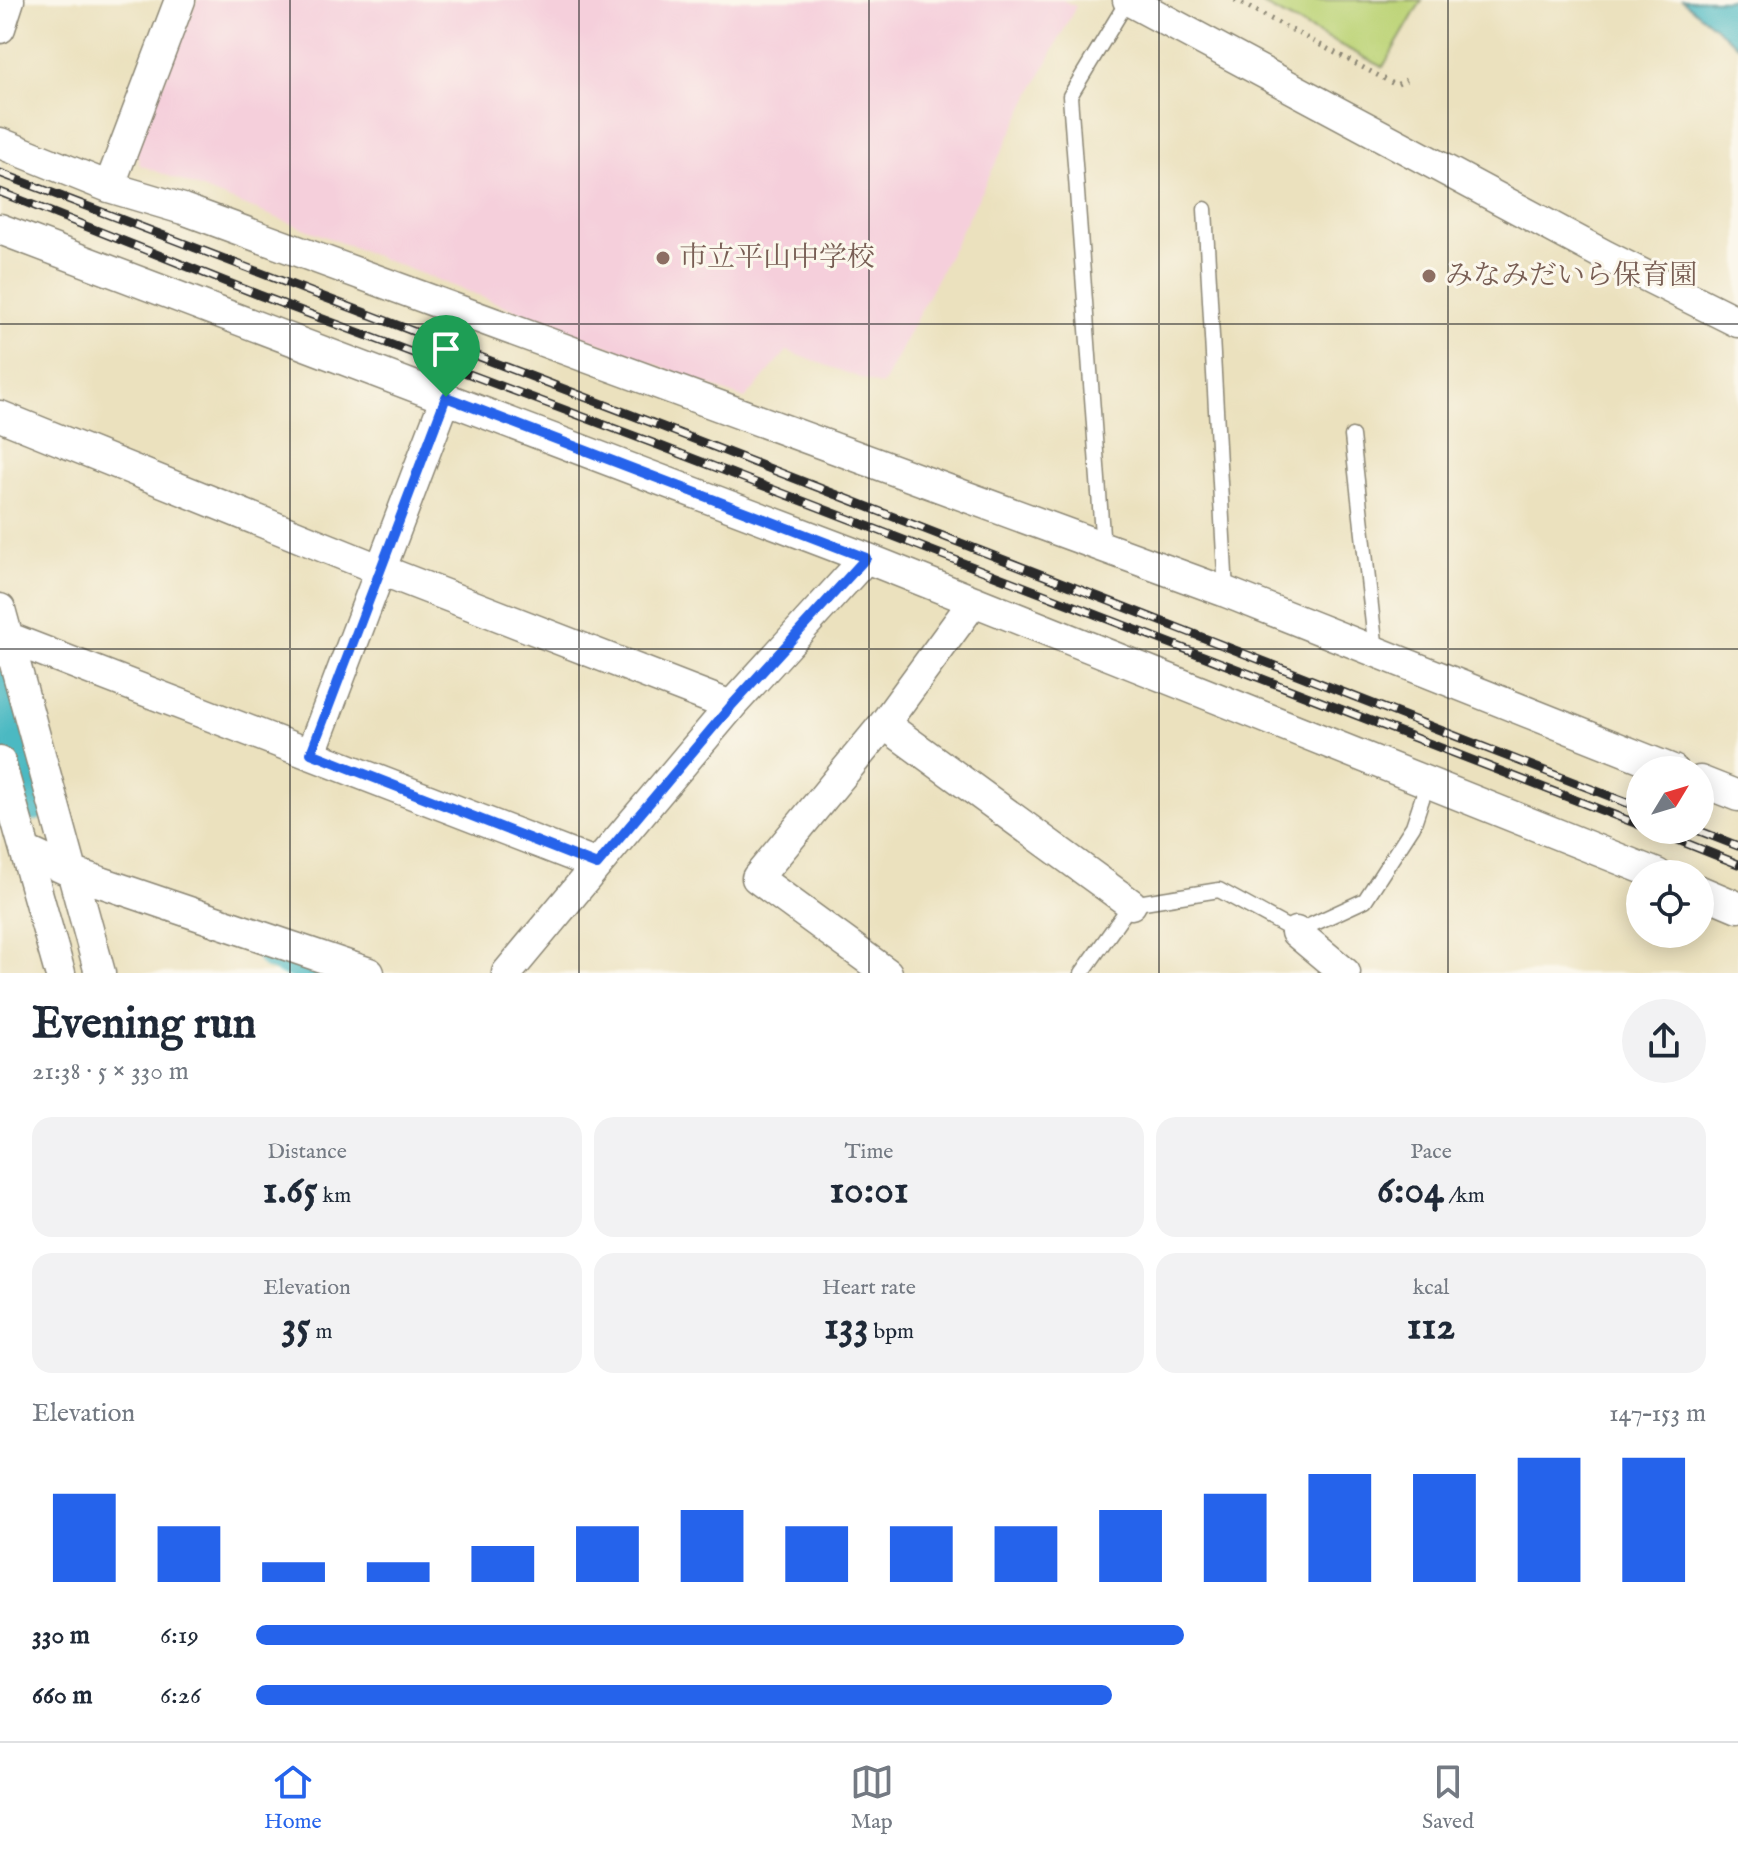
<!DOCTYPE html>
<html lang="en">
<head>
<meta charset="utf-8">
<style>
	body { margin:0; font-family:"IM FELL English","Noto Serif JP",serif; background:#f2f2f3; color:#1f2937; height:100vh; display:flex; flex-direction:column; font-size:30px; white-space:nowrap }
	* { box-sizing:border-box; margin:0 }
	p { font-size:26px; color:#747a83 }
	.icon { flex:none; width:44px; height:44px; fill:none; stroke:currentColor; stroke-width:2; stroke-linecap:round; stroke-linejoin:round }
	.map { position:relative; height:973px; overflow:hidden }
	.details { display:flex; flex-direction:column; background:#fff; flex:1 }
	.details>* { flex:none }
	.needle { width:52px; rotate:52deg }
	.tools { position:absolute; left:1626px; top:756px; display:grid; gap:16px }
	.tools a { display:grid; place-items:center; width:88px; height:88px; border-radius:50%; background:#fff; box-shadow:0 4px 20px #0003; font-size:40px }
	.pin { position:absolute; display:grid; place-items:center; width:68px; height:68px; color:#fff; margin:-82px -34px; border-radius:50% 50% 50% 0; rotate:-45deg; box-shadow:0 0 8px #0007 }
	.pin .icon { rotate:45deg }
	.round { display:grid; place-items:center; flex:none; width:84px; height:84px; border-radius:42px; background:#f2f2f3 }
	.head { display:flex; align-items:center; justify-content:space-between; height:136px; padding:0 32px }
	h1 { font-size:44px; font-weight:800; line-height:60px }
	.metrics { display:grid; grid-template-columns:repeat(3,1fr); gap:12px; height:136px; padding:8px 32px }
	.metrics div { display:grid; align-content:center; border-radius:20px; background:#f2f2f3; text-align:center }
	.metrics b { font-size:40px; font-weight:800 }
	.metrics small { font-size:22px; font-weight:400 }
	.metrics p { font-size:22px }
	.chart { height:224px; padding:16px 32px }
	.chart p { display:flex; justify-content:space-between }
	.chart svg { width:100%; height:144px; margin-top:8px; stroke:#2563eb; stroke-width:6 }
	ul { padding:0 32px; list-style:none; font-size:26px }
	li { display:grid; grid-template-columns:128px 96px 1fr; align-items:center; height:60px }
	li i { height:20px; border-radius:10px; background:#2563eb }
	.tab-bar { display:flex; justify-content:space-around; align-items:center; height:112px; border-top:2px solid #e0e1e3; background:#fff; font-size:22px; color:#747a83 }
	.tab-bar a { display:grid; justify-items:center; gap:4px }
	.tab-bar .on { color:#2563eb }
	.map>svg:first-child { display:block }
	.built { fill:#f5cfdb }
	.green { fill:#bdd478; stroke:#748052; stroke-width:2 }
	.water { fill:#4bb9c2; stroke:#3b7276; stroke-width:2 }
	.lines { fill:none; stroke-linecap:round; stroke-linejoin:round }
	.canal { stroke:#4bb9c2; stroke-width:32 }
	.lane-casing { stroke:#8b8674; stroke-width:17 }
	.street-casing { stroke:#8b8674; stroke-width:33 }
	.path { stroke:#8b8674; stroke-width:5; stroke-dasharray:2 6; stroke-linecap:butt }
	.lane { stroke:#fff; stroke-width:14 }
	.street { stroke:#fff; stroke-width:30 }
	.rail-casing { stroke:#2b2b2b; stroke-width:9 }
	.rail { stroke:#fbf7ec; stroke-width:6; stroke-dasharray:18; stroke-linecap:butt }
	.route-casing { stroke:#fff; stroke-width:16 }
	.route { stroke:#2563eb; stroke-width:10 }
	.grid { fill:none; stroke:#2b2b2b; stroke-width:2; stroke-opacity:0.55 }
	.education-dot { fill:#8d6e63; stroke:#fbf7ec; stroke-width:3 }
	.labels { text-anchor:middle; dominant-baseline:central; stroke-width:6; stroke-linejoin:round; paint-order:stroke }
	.education-label { font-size:28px; fill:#785e54; stroke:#fbf7ec; text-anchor:start }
</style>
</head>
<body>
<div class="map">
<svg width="1738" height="973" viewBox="0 0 1738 973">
	<rect width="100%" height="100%" fill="#fbf7ec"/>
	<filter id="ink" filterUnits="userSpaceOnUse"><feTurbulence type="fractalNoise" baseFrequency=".0125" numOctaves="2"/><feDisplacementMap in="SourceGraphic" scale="16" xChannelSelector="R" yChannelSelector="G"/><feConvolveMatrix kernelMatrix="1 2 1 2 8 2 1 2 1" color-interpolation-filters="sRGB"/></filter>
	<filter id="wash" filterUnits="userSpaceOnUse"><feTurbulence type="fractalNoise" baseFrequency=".006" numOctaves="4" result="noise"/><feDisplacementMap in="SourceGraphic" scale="32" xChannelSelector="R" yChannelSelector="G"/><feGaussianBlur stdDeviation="1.8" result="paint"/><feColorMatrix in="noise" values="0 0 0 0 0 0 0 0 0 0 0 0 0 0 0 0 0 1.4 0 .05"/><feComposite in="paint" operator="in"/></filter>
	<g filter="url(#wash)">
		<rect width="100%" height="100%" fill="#ebe1be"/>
		<path class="built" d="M197,0H1062L1076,6L882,386L787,351L745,399L140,165L136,150Z"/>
		<path class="green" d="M1253,0H1422L1383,67Z"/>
		<path class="water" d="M1682,0H1738V46Z"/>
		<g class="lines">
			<path class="canal" d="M0,686L34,805
				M272,954L321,973"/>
		</g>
	</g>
	<g filter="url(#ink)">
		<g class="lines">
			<defs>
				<path id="lane" d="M1205,209L1226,592
					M1352,436L1376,651
					M1103,548L1070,96L1128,0
					M1082,973L1131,904L1219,890L1296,932L1365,900L1413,826L1428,781"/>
				<path id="street" d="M1128,0L1606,256L1738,322
					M0,28L9,0
					M0,143L109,187L183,209L1226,592L1673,770
					M109,187L180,0
					M0,229L866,558L1657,874
					M0,416L381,570L731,706L866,558
					M0,609L100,973
					M0,637L9,638L597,865L507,973
					M884,724L1131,904
					M311,753L446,397
					M0,762L60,973
					M1700,781L1738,796
					M26,851L71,872L369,973
					M597,865L731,706
					M1700,891L1738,907
					M1296,932L1345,973
					M887,973L757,878L884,724L974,601"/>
			</defs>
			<use href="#lane" class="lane-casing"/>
			<use href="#street" class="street-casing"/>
			<path class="path" d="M1235,0L1396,85L1406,80"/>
			<use href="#lane" class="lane"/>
			<use href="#street" class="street"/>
			<defs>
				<path id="rail" d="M0,173L663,427L1640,808
					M0,192L259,295L658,445L1640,825
					M1653,830L1738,864
					M1697,830L1738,846"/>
			</defs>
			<use href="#rail" class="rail-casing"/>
			<use href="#rail" class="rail"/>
		</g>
	</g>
	<g class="lines" filter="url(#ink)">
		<defs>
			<path id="route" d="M446,397L866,558L731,706L597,865L311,753Z"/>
		</defs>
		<use href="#route" class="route-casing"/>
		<use href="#route" class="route"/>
	</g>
	<path class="grid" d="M290,0V973M579,0V973M869,0V973M1159,0V973M1448,0V973M0,324H1738M0,649H1738"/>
	<g class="education-dot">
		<circle cx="663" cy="258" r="8"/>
		<circle cx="1429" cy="276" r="8"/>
	</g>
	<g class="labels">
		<g class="education-label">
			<text x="679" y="258">市立平山中学校</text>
			<text x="1445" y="276">みなみだいら保育園</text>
		</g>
	</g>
</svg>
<div class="tools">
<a><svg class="needle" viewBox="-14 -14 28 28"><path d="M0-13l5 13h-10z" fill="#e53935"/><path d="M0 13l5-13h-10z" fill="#747a83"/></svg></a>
<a><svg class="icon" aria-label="locate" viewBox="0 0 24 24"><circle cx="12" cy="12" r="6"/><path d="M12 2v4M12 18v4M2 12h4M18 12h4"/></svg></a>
</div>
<div class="pin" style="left:446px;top:397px;background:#1e9e55"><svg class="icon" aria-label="arrive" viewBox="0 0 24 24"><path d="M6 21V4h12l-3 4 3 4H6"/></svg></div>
</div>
<section class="details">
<div class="head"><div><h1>Evening run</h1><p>21:38 · 5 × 330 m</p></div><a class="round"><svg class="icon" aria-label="share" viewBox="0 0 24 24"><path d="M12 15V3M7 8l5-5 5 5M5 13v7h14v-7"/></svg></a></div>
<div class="metrics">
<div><p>Distance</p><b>1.65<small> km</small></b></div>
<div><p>Time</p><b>10:01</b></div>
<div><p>Pace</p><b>6:04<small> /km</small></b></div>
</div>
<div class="metrics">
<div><p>Elevation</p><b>35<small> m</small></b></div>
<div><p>Heart rate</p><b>133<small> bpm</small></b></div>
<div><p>kcal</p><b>112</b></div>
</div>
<div class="chart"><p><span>Elevation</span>147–153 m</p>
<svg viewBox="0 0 160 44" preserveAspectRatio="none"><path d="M5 44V17M15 44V27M25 44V38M35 44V38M45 44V33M55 44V27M65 44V22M75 44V27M85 44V27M95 44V27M105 44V22M115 44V17M125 44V11M135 44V11M145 44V6M155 44V6"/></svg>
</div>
<ul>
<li><b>330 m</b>6:19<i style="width:64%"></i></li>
<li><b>660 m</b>6:26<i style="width:59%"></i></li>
</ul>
</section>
<nav class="tab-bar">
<a class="on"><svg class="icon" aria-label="home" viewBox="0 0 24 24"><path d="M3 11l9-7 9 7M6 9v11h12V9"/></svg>Home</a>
<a><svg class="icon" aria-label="map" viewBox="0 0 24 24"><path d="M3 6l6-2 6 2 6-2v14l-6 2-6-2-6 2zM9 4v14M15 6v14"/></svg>Map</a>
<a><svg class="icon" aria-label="saved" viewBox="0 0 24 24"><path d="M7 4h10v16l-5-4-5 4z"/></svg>Saved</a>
</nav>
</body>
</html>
